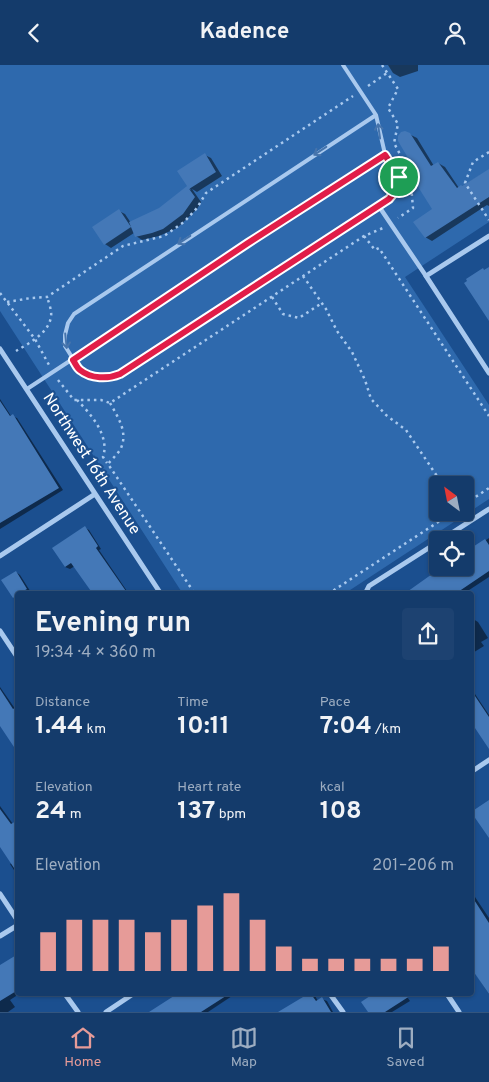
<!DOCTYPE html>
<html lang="en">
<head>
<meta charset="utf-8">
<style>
	body { margin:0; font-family:Overpass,sans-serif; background:#1d4271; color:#f1f3f6; height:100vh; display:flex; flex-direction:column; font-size:19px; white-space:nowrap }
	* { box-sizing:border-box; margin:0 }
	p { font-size:16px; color:#9dadc1 }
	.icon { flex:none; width:28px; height:28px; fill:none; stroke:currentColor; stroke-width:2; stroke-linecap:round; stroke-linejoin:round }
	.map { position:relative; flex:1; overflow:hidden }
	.details { position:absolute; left:15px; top:526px; width:459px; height:405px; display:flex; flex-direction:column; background:#143b6b; border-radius:5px; box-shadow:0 1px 4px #0004,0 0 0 1px #33557e }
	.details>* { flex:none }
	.needle { width:32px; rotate:328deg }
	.tools { position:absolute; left:429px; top:411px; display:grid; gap:10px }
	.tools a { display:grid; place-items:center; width:45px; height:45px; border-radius:5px; background:#143b6b; box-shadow:0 1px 4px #0004,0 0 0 1px #33557e; font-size:25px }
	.pin { position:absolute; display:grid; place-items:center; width:42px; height:42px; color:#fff; margin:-21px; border:2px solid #fff; border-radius:50%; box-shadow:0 1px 5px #0007 }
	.round { display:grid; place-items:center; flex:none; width:52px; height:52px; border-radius:5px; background:#1d4271 }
	.summary { display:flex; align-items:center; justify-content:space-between; height:85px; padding:0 20px }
	h1 { font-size:28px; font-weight:700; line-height:38px }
	.metrics { display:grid; grid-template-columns:repeat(3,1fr); gap:8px; height:85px; padding:5px 20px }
	.metrics div { display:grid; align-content:center }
	.metrics b { font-size:25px; font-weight:700 }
	.metrics small { font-size:14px; font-weight:400 }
	.metrics p { font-size:14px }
	.chart { height:140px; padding:10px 20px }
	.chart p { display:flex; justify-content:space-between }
	.chart svg { width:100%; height:90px; margin-top:5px; stroke:#e69b98; stroke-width:6 }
	header { display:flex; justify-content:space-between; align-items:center; height:65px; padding:0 20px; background:#143b6b; font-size:22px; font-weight:700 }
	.dock { display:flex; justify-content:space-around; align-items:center; height:70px; border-top:1px solid #33557e; background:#143b6b; font-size:14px; color:#9dadc1 }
	.dock a { display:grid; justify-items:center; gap:2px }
	.dock .active { color:#e69b98 }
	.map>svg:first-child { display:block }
	.green { fill:#2e69ad; fill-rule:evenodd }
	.shadow { fill:#0007 }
	.building { fill:#4478b7 }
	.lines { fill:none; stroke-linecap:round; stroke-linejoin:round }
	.path { stroke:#a9c9ee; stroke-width:2.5; stroke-dasharray:2.5 4; stroke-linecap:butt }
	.service { stroke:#a9c9ee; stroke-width:4 }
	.pedestrian { stroke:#a9c9ee; stroke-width:4.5 }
	.minor { stroke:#a9c9ee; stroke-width:5 }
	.oneway { stroke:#4674ac }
	.route-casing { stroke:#fff; stroke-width:10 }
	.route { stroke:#e11d48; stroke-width:6 }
	.labels { text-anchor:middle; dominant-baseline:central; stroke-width:4; stroke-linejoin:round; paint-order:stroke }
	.street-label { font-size:16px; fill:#fff; stroke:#1b4f8f }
</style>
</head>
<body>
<header><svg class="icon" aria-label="back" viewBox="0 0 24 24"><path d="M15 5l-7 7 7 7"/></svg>Kadence<svg class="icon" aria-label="person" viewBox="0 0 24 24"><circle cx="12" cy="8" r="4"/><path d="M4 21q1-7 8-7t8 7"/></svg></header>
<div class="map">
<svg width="489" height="947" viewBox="0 0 489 947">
	<rect width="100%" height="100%" fill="#1b4f8f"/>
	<path class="green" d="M0,0H489V157L405,212L489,340V434L344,529H183L0,246ZM438,420H465V448H438Z"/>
	<path class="shadow" d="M388,0H418V6L400,12L393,8Z
		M405,67L417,73L434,101L438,98L445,102L459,123L489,105V141L487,140L432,176L425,172L434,145Z
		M205,90L211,93L222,111L197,127L192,124L201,137L197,144L177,163L159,171L142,175L136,171L134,168L111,183L105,179L119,146L125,149L131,158L160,144L187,123L191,125L179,106Z
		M0,334L11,351L17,353L63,425L0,464Z
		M85,463L89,465L101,484L99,485L129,529H94L75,501L70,504L65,502Z
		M489,473V512L463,529H416L465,502V489Z
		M16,507L20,510L32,529H18V538L3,515Z
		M473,554L478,557L488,573L481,577L484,581L471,589V556Z
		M0,622L18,648L0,659Z
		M471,623L489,650V674L471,655Z
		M0,741L13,759L18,756V811L10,799L12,798L0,779Z
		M471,826L489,853V929L471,902Z
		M18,893V929H19L10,935L15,942L8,947H0V901Z
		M179,929H235L208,947H151Z
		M310,929L315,931L318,936L322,934L327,936L333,947H280Z
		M369,929H405L410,936L392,947H369L371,932Z"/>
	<path class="building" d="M405,66L410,68L431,101L438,97L457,123L461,120L462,121L489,104V132L425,173L413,157L432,144L415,117L420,113L398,76V71L401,67Z
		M205,88L216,107L189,124L177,106Z
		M187,121L195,132L183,149L163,164L152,168L135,172L129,157L159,143Z
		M119,144L131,162L104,180L92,162Z
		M489,202V256L464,218L467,216L466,214L483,203L484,205Z
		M0,336L10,351L13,349L59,423L0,458Z
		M85,461L98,481L96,483L128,529H93L71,498L65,502L52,483Z
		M485,474L489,480V506L455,529H404L442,502H465V487Z
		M16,506L27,524L18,529L13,533L1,515Z
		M0,624L13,644L18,641V688L0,661Z
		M471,625L489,652V684L471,657Z
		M489,735V773L471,747Z
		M0,744L11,759L18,755V809L0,782Z
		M471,830L489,858V929L471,903Z
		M18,889V925L0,936V900Z
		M177,929H229L201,947H149Z
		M308,929H311L316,936L322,932L331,947H278Z
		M373,929H413L385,947H368L361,937Z"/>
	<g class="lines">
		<path class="path" d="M382,0L398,24L388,43L398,59L394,78L410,108L413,143L398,153
			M368,21L387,8
			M489,87L473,97L465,118L489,155
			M364,171L375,185L379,183L489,351
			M303,211L326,244L337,266L352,287L365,315L371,334L386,350L406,365L443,420
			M0,228L35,274L49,300
			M272,232L283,249L299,253L322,238
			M7,237L31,233L47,232L123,181L164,171L184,157L197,143L206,128L353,31
			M16,286C29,278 48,269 51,252C52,246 49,238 47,232
			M58,315L74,335H101L110,338L364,171L383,163
			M77,335C91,349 110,371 103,392L107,398
			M110,338C118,352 128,367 121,383C118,389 112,394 108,399L195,529
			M465,439L489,423
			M328,529L452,448"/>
		<path class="service" d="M343,0L376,50L385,89L399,112L398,121L389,134L120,309L111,313L99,312L80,305L65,281V270L68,258L74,249L376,50
			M27,324L385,89"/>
		<path class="pedestrian" d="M378,140L426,211"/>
		<path class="minor" d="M489,171L426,211L489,308
			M0,284L161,529
			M441,475L489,444
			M0,491L95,429
			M365,529L369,521L438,477
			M0,566L18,593
			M471,707L489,695
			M0,829L18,856
			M0,871L18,860
			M65,929L78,947
			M330,929L343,947
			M447,929L459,947
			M106,947L133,929"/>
	</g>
	<defs><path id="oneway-shaft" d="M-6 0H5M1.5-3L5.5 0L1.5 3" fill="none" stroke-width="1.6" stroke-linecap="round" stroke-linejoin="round" transform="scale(1.25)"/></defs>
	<g class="oneway">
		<use href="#oneway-shaft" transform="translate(379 66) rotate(-98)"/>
		<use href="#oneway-shaft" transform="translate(320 86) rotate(147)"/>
		<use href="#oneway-shaft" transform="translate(184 175) rotate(147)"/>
		<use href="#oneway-shaft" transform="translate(66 276) rotate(84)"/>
	</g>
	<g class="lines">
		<defs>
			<path id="route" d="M385,90C396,107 406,116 389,134L120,309C108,314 91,314 80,305C77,303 75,298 73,295L248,178Z"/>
		</defs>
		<use href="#route" class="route-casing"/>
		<use href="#route" class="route"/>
	</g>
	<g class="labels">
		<g class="street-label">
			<text transform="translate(91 399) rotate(57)">Northwest 16th Avenue</text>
		</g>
	</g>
</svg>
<div class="tools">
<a><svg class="needle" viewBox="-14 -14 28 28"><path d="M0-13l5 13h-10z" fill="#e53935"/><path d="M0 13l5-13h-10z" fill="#9dadc1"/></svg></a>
<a><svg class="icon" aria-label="locate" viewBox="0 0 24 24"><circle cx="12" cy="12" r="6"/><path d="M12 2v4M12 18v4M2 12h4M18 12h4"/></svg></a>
</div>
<div class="pin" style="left:399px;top:112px;background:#1e9e55"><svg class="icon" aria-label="arrive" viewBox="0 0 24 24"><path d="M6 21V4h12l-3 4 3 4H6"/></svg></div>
<section class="details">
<div class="summary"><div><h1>Evening run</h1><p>19:34 · 4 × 360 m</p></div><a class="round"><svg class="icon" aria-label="share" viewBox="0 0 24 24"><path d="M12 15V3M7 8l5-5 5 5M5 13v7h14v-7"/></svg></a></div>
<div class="metrics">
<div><p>Distance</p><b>1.44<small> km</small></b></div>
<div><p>Time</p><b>10:11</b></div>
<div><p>Pace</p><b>7:04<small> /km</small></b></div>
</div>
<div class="metrics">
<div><p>Elevation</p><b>24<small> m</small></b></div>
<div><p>Heart rate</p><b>137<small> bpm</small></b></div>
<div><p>kcal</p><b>108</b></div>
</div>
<div class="chart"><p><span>Elevation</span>201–206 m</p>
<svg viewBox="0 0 160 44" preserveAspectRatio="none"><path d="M5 44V25M15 44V19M25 44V19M35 44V19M45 44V25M55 44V19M65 44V12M75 44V6M85 44V19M95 44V32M105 44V38M115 44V38M125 44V38M135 44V38M145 44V38M155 44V32"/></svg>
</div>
</section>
</div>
<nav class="dock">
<a class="active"><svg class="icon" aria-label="home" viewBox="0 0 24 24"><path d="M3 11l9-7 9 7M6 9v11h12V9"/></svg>Home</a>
<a><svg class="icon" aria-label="map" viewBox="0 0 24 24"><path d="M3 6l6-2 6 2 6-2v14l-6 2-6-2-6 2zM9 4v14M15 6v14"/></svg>Map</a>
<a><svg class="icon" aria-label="saved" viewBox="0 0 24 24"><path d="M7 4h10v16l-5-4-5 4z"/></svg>Saved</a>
</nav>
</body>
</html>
